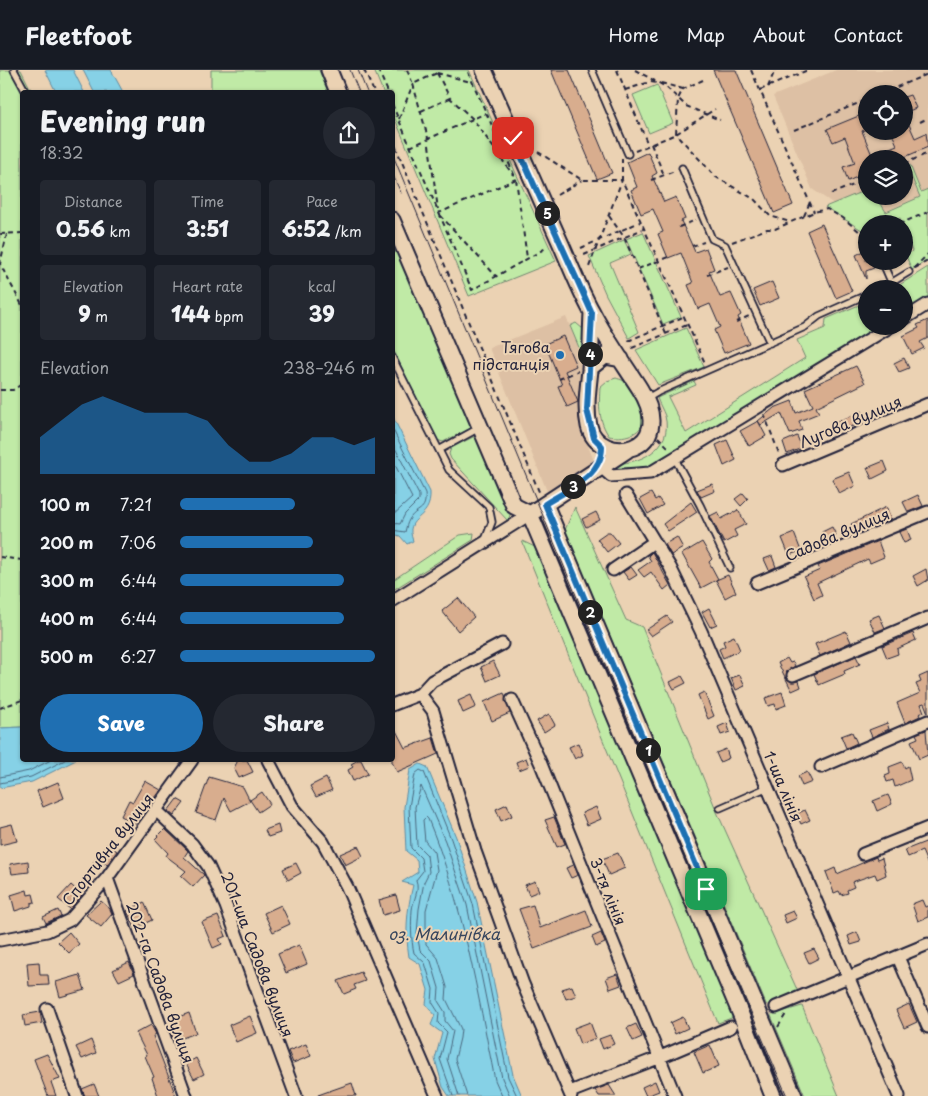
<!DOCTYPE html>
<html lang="en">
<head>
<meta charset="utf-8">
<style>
	body { margin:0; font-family:"Playpen Sans",sans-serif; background:#242831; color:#f1f3f6; height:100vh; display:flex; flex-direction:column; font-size:19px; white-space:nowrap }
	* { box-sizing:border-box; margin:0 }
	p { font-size:16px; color:#9ea1a6 }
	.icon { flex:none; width:28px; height:28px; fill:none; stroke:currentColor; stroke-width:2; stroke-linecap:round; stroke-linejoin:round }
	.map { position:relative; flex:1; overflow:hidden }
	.drawer { position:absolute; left:20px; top:20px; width:375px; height:672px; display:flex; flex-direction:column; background:#171b24; border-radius:5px; box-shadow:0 1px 4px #0004 }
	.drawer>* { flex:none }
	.tools { position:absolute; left:858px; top:15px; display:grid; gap:10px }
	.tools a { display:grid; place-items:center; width:55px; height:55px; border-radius:50%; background:#171b24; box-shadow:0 1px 4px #0004; font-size:25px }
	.pin { position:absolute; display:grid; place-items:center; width:42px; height:42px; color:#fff; margin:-21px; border-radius:10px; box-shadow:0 2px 8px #0006 }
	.km { position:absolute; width:25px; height:25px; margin:-12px; border-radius:50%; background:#222; color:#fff; font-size:14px; line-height:25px; text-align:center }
	.round { display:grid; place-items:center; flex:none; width:52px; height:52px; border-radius:26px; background:#242831 }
	.head { display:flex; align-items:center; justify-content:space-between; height:85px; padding:0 20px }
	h1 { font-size:28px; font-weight:800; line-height:38px }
	.metrics { display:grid; grid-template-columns:repeat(3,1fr); gap:8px; height:85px; padding:5px 20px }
	.metrics div { display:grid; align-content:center; border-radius:5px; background:#242831; text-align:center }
	.metrics b { font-size:21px; font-weight:800 }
	.metrics small { font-size:14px; font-weight:400 }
	.metrics p { font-size:14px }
	.chart { height:140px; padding:10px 20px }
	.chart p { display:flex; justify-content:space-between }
	.chart svg { width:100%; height:90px; margin-top:5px; fill:#1f6fb2; opacity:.7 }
	.primary-button { display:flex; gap:10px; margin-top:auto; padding:10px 20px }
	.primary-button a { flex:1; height:58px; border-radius:30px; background:#1f6fb2; color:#fff; font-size:20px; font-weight:800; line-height:58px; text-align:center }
	.primary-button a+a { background:#242831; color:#f1f3f6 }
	ul { padding:0 20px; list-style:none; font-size:16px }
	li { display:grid; grid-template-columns:80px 60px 1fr; align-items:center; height:38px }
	li i { height:12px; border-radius:6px; background:#1f6fb2 }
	header { display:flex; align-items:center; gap:30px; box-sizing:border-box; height:70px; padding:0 25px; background:#171b24; border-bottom:1px solid #363941 }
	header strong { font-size:24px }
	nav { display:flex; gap:28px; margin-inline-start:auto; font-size:18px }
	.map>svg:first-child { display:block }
	.built { fill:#ddc0a4; fill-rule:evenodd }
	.green { fill:#c0eaa6; stroke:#718670 }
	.water { fill:#86d1e6; stroke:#5e8ba2 }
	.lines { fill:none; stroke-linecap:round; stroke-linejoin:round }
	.shore { stroke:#4a687f; stroke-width:1 }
	.building { fill:#d8ad8e; stroke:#22223b }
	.minor-tunnel { stroke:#c3af9b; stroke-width:11; stroke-dasharray:11 5.5; stroke-linecap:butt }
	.service-casing { stroke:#22223b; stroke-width:9 }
	.minor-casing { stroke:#22223b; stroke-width:15 }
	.secondary-casing { stroke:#22223b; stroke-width:19 }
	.path { stroke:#22223b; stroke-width:2; stroke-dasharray:5 4; stroke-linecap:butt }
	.service { stroke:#ebd2b3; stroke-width:5.5 }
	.minor { stroke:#ebd2b3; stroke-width:11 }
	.secondary { stroke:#ebd2b3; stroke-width:15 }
	.tram { stroke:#22223b; stroke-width:1 }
	.route-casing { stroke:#fff; stroke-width:10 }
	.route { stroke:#1f6fb2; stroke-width:6 }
	.poi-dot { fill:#1f6fb2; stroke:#ebd2b3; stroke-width:2 }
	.labels { text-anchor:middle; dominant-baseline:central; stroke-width:4; stroke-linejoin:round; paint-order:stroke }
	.poi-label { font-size:15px; fill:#22223b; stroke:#ebd2b3; text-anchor:end }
	.street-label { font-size:15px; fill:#22223b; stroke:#ebd2b3 }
	.water-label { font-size:16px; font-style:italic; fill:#36455d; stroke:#ebd2b3 }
</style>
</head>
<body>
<header>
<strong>Fleetfoot</strong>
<nav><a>Home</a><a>Map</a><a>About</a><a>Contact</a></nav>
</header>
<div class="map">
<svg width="928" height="1026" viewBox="0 0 928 1026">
	<rect width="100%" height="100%" fill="#ebd2b3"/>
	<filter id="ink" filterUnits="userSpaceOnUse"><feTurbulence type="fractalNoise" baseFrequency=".02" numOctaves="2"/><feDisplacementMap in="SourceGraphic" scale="10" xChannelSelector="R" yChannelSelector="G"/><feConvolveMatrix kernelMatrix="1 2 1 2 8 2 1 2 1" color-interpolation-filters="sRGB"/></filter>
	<g filter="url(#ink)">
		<path class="built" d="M836,0H928V124L886,141L866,156L812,119L773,26ZM866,24H904V61H866ZM866,89H904V126H866Z
			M566,247L583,287L580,356L594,391L547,421L489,278Z"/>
		<path class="green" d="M0,0H21L32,22H22V657L0,658Z
			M211,0H319L328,22H211Z
			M374,0H469L556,191L469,226L393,44L392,22H383Z
			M657,15L673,53L649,63L633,25Z
			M910,95L921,122L928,119V190L912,200L906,186L912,181L900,148L885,154H866L865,162L825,137L866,120V126H876L886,142L920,127L907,96Z
			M643,162L681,247L663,254L626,169Z
			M624,170L631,184L610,193L639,262L629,268L606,225L589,186Z
			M392,171L473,357L443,372L437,370L393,279Z
			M928,197V228L904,243V219H893Z
			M866,232V256H881L651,400L617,403L608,399L611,393C637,396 674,379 665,346C663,340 659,334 657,328L694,311L696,315L668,327L686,363L805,288L797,270L825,258L826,249Z
			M576,253L583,259V287L570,256Z
			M686,258L704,297L658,315L636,280Z
			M616,308C618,309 621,309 624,311C629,315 645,343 644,349C642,365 622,369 609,366C598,350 599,335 600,317L607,311Z
			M473,367H477L511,442L508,451L451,389L449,384L451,378Z
			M575,437L626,550L642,557L717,742L799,924L770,938L771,942L778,943L802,936L839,1026H805L565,460Z
			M474,463L473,470L393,520V510L460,465Z
			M522,471L537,478L734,947L718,953Z"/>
		<path class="water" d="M45,0H73L84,22H56Z
			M83,0H111L123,22H94Z
			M393,347L430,422C432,452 403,444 413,471L407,474L400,466L393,464Z
			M22,657V690H76L32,712L0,718V658Z
			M420,694L427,697L456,767L477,832L513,1005L522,1026H449L443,1017L435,989L442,963L431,955L435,945L426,934L428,920L420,894L409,887C405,862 407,840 413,815L402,812L418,802L417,790L406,781L404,737L410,700Z"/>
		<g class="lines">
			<path class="shore" d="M392,358L425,423C427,443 416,437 409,450C407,453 406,458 405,462L392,460
				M392,372L419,425V430L405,444L400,454L392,453
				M392,389L412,428L392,446
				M0,707L29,701L51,690
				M0,713L31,707L65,690
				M453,1026L440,989L447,962L438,953L439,943L432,932L433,919L425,893L414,883C411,869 411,855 412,840C413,830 420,820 416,810L423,801L421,788L411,778L409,737L415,704L420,700L424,702L451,769L473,834L508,1007L517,1026
				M459,1026L447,989L453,961L445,951V942L438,931L439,918L431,891L420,880L417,864L419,839L424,812L429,802L427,785L417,775L415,737L421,716L445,771L467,835L502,1008L510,1026
				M467,1026L455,989L460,968L461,959L446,929L447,917L438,888L426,874V840L437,800L434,782L425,771L423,750L426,747L428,749C463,833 477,921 495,1010L502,1026"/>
		</g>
		<path class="building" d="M551,0H569L612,103L597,109Z
			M713,0H736L793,135L774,143Z
			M910,25L916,38L904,43L915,68L926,63L928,77L900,89H866V103L848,111L843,97L855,93L845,67L833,72L827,59L866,43V59L862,61L872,85L897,75L891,61H904V27Z
			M648,82L657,103L652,106L664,132L676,127L685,149L681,151L695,182L706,178L714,199L709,201L720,227L731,223L741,245L738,247L749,273L724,283L714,260L720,257L710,234L698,239L688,215L693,213L681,183L668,188L658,164L663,162L653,139L641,144L631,120L637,117L627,92Z
			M822,154L852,221L836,228L807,161Z
			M866,180V191H871L874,198L866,201V209L856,185Z
			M772,212L779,228L760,236L753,220Z
			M928,250V268L920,272L924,278L912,284L903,266L919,258L917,255Z
			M563,266L576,296L565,301L578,332L567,337L558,316L562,315L545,274Z
			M904,288L909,298L899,302L894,293Z
			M856,296L865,313L816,337L819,343L799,351L802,360L790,364L781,343L761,355L758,351L774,338L792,331L796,343L813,336L805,319Z
			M862,341L866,350L841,361L837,352Z
			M758,351L766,366L749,376L740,361Z
			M797,366L802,378L787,384L783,372Z
			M727,370L736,390L724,396L716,375Z
			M884,391L888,401L872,409L867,398Z
			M849,402L855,416L839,424L832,409Z
			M712,414L715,421L701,427L697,420Z
			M651,423L655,430L658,428L663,435L648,444L640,429Z
			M743,423L748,429L741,436L735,429Z
			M918,425L923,436L908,442L903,432Z
			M691,432L697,442L668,461L663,454Z
			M886,437L891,449L854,462L851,454Z
			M738,440L746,454L734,460L737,466L724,473L710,446L718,442L721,449Z
			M596,442L600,450L586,457L582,449Z
			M832,457L836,465L826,470L822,462Z
			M907,459L911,470L904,473L899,462Z
			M607,462H610L619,473L607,482L597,469Z
			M794,463L801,481L789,485L782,468Z
			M677,467L683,478L671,485L665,474Z
			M878,471L884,487L870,493L868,489L817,513L822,525L814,529L804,507L820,500L818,496Z
			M702,472L712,489L709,492L718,509L701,518L682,484Z
			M652,482L670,515L664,520L651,502L644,507L638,500L651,491L648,486Z
			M772,486L776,497L769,500L764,489Z
			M631,497L637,505L629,510L623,502Z
			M926,499L928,510L918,516L913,506Z
			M728,505L736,522L725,528L716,510Z
			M458,528L474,547L458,561L442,541Z
			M709,538L717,554L710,557L702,542Z
			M879,545L885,558L875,562L869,549Z
			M667,546L672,552L651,566L646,560Z
			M846,561L851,572L820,586L815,574Z
			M913,563L916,570L897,579L898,584L887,588L882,576Z
			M734,566L740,580L723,588L719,579L725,576L723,571Z
			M856,586L860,594L844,601L845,604L819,615L814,604Z
			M787,588L790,593L793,592L795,596L787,601L786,608L792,612L799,611L801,617L792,621L778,593Z
			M493,591L500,605L487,611L481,597Z
			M928,603V643L924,633L921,634L924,642L919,644L920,646L905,653L897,633L920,623L916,614L921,612L919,607Z
			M740,605L745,616L736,620L731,608Z
			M682,606L686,613L674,619L670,612Z
			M704,622L714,646L708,649L698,625Z
			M782,622L786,635L776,639L775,634L768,636L765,628Z
			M504,623L510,643L492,651L484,632Z
			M471,625L476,637L463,643L458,631Z
			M549,644L555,655L544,662L537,651Z
			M392,653L405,678L433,668L438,684L397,702L392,692Z
			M727,653L730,662L721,665L718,657Z
			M887,653L889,659L872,667L869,660Z
			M926,660L928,685L919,689L911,671L918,668L916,664Z
			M852,662L857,673L846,678L841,666Z
			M578,673L583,685L575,689L569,677Z
			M726,679L729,688L720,692L716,683Z
			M526,688L529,696L519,700L516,692Z
			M238,690H247L253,702L239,708L234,698Z
			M358,690H361L368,704L353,711L348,700L353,697L351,694Z
			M902,692L905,698L908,696L911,710L895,717L893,710L887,712L885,706L890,704L889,697Z
			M807,702L812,712L802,716L798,706Z
			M209,707L243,717L250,731L231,741L224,728L216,750L196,743Z
			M326,708L332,720L316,727L310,716Z
			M145,711L161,720L152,732L148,730L136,754L121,746L129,730L133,732Z
			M58,712L64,728L43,737L37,721Z
			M262,722L270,734L258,742L250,730Z
			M888,725L892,734L877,741L873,731Z
			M177,729L184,733L174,746L168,741Z
			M507,734L512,746L501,751L496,739Z
			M596,737L601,749L587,755L582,743Z
			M805,740L810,750L801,754L796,744Z
			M554,747L565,774L557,777L545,750Z
			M12,754L17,771L0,775V757Z
			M278,755L280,763L268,767L265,760Z
			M165,759L186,779L188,781L184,787L204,805L193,817L181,806L186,801L166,786L168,783L155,769Z
			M928,771V795L922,781L908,787L905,780Z
			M107,774L117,781L107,795L105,792L100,798L93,793Z
			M358,776L363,786L345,795L340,784Z
			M618,783L625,798L609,805L602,789Z
			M876,787L877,790L882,788L886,805L877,809L875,804L852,812L854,817L847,820L848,823L841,825L839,821L834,823L826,802L835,798L837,804Z
			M28,791L29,802L12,804L10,794Z
			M296,793L301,803L288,810L283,799Z
			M574,795L578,805L571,808L566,798Z
			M535,811L539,821L529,825L525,815Z
			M71,815L82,825L70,839L58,829Z
			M27,820L28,825L33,824L35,832L31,833V836L15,841L11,825Z
			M396,825L400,840L383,845L379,830Z
			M922,830L925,837L928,836V847L918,851L912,834Z
			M101,831L110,839L112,844L101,857L86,845Z
			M144,832L152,850L135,858L127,841Z
			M281,835L290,854L273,862L264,843Z
			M533,835L540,858L586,840L592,857L534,879L519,839Z
			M58,840L61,846L46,853L43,847Z
			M793,841L797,848L786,853L783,845Z
			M218,846L226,866L219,869L222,874L213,878L202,852Z
			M69,862L79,874L69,883L58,872Z
			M857,862L861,872L851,875L848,866Z
			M601,863L605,873L596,877L592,867Z
			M299,875L307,894L286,903L278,884Z
			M814,879L819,888L809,893L804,883Z
			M39,892L40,905H48L49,915L29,916L27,893Z
			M129,892L134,904L119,911L113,900Z
			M361,902L365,911L354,915L356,919L344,924L338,911Z
			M617,904L621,915L610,919L606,908Z
			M80,905L85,920L60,927L56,912Z
			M572,916L576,926L566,929L562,919Z
			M909,934L917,952L904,958L896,940Z
			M40,942L42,953L25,956L23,945Z
			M189,943L196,963L174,971L171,963L177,961L173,949Z
			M250,946L257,963L236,972L229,955Z
			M683,947L688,958L675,964L670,953Z
			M590,952L596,968L580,974L574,958Z
			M636,954L642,967L633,971L627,958Z
			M151,955L156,964L153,966L176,1026H158L152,1008L154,1007L145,986L147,985L136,963Z
			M610,965L614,974L603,979L599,969Z
			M91,970L96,983L82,989L76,977Z
			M306,974L311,986L293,993L288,981Z
			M710,975L719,996L703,1003L694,982Z
			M47,984L60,1009L51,1012L56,1026H48L34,989Z
			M196,988L204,1004L194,1009L186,994Z
			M655,1011L659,1021L646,1026L642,1017Z
			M352,1013L356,1026H318V1025Z
			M94,1014L99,1026H85L82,1019Z
			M609,1015L616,1026H599L595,1020Z"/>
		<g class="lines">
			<path class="minor-tunnel" d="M737,954L776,937"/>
			<defs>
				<path id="service" d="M14,0L26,22
					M592,0L628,84
					M682,98L712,169L725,175L770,273
					M882,191L892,214
					M881,219L909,202
					M392,287L449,400L489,437L492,452L485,470
					M646,329L658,322L805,257L819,246L866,225
					M439,380L479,358
					M675,389L700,435L730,498
					M720,738L768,717"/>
				<path id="minor" d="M904,249L928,234
					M783,395L928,334
					M601,397L611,406L650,403L891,256
					M626,425L670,497L701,561L899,1026
					M613,500L654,472
					M757,513L928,442
					M392,531L530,444
					M793,605L928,548
					M420,624L433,641L475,781L523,914L571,1026
					M512,630L541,694L675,1026
					M392,635L420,624L432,611L502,574
					M268,690L292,736L323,772L347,817L437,1026
					M821,697L928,651
					M157,741L192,774L208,796L226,836L296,1026
					M863,784L928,758
					M107,808L186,1026
					M0,870L47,861L70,850L107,808L192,690
					M898,887L928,957
					M776,937L928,874
					M47,939L77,1026
					M570,1022L658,988L731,957"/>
				<path id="secondary" d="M329,0L338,22
					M484,0C508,54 532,109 556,163C568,189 578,217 592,242C606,269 624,294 640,319C680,383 599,398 589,356C585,338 588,319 590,300C591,281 591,262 592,243
					M392,150L514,436L530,444L627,380
					M590,298L605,286L621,289
					M545,434L794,1026
					M530,444L741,945L773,1026"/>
			</defs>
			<use href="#service" class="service-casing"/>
			<use href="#minor" class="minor-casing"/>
			<use href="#secondary" class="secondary-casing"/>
			<path class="path" d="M364,0L374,22
				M378,0L388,22
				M407,0L413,14L437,3L436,0
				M617,0L648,75
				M635,0L666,17L686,36L720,50
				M751,0L814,142
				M437,3L450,28L473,49L513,105
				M437,3L471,12
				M703,10L683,19L678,29L676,64L716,107L754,129L770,146L790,152
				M661,13L683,19
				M413,14L428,68L438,139
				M768,17L775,0
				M625,20L650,12L657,13
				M760,20L808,0
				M880,24L928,4
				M392,34L439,143L516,109L467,0
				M421,41L450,28
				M399,49L413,14
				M920,52L928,48
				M794,60L866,30
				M392,68L540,424
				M651,74L664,105
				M410,77L486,43
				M635,81L676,64L715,39
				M538,82L582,110H622L589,197
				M622,88V110L705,293
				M904,94L928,83
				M516,109L527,188
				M651,110L675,101
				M831,124L866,110
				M557,125L582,110
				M439,143L472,220L546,178
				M440,145L496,206
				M609,146L624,167L666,264
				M804,146L810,132
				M899,154L928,142
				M679,157L696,150
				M0,164L22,163
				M7,164L0,194L22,235
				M732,172L767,159H775L814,142L827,139L843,148L866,167
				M692,176L704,172
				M581,178L640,152
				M584,185L643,159
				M914,198L928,184
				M915,198L928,191
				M638,199L668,187
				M707,205L728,197
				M736,252L749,246
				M628,271L683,247
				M632,278L687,255
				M559,309L578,301
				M0,320H13L22,314
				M764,344L780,386
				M658,367L669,378
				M0,487L22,490
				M0,638L22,630
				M778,957L786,944"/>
			<use href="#service" class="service"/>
			<use href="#minor" class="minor"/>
			<use href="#secondary" class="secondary"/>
			<path class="tram" d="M350,0L359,22
				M358,0L367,22
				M392,83L702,828L787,1026
				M392,103L401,123"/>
		</g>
	</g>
	<g class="lines" filter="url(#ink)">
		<defs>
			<path id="route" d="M513,68L592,243L587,340L594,368L602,376C603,406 567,420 545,434L706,819"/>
		</defs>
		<use href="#route" class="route-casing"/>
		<use href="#route" class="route"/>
	</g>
	<circle class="poi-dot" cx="560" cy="285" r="5"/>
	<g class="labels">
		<g class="poi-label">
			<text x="550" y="276">Тягова<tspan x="550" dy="17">пiдстанцiя</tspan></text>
		</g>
		<g class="street-label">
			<text transform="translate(850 351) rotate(-23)">Лугова вулиця</text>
			<text transform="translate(837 464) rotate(-23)">Садова вулиця</text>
			<text transform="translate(784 716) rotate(67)">1-ша лінія</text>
			<text transform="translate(107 779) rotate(-52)">Спортивна вулиця</text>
			<text transform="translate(609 821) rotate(68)">3-тя лінія</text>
			<text transform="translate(258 884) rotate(69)">201-ша Садова вулиця</text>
			<text transform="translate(161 912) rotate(70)">202-га Садова вулиця</text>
		</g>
		<g class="water-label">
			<text x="444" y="863">оз. Малинівка</text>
		</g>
	</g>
</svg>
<div class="tools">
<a><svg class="icon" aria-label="locate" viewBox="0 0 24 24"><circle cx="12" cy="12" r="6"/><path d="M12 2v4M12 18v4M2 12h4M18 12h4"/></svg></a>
<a><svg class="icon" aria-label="layers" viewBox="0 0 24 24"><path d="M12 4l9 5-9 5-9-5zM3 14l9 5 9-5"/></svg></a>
<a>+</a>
<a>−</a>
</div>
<div class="pin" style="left:706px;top:819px;background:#1e9e55"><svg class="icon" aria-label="arrive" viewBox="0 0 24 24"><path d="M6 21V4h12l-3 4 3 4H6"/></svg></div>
<div class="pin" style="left:513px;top:68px;background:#d93025"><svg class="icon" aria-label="check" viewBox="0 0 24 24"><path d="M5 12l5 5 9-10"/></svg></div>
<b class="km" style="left:648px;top:680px">1</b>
<b class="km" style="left:590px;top:542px">2</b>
<b class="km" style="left:573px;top:416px">3</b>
<b class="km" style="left:590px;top:284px">4</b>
<b class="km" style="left:547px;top:143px">5</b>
<section class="drawer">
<div class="head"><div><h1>Evening run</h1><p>18:32</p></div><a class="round"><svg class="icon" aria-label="share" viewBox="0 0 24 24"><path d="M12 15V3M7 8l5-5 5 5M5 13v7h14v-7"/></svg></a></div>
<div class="metrics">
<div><p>Distance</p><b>0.56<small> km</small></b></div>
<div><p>Time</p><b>3:51</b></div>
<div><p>Pace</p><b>6:52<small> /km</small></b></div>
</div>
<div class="metrics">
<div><p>Elevation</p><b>9<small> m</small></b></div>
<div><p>Heart rate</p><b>144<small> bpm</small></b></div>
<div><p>kcal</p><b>39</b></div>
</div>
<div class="chart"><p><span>Elevation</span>238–246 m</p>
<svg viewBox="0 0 160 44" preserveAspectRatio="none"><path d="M0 44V26L10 18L20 10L30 6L40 10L50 14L60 14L70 14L80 18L90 30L100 38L110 38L120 34L130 26L140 26L150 30L160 26V44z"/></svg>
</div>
<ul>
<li><b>100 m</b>7:21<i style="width:59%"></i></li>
<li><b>200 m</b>7:06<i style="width:68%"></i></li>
<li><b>300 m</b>6:44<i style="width:84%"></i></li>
<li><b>400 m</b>6:44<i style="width:84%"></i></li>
<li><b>500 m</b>6:27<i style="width:100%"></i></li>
</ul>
<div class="primary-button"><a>Save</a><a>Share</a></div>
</section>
</div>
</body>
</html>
